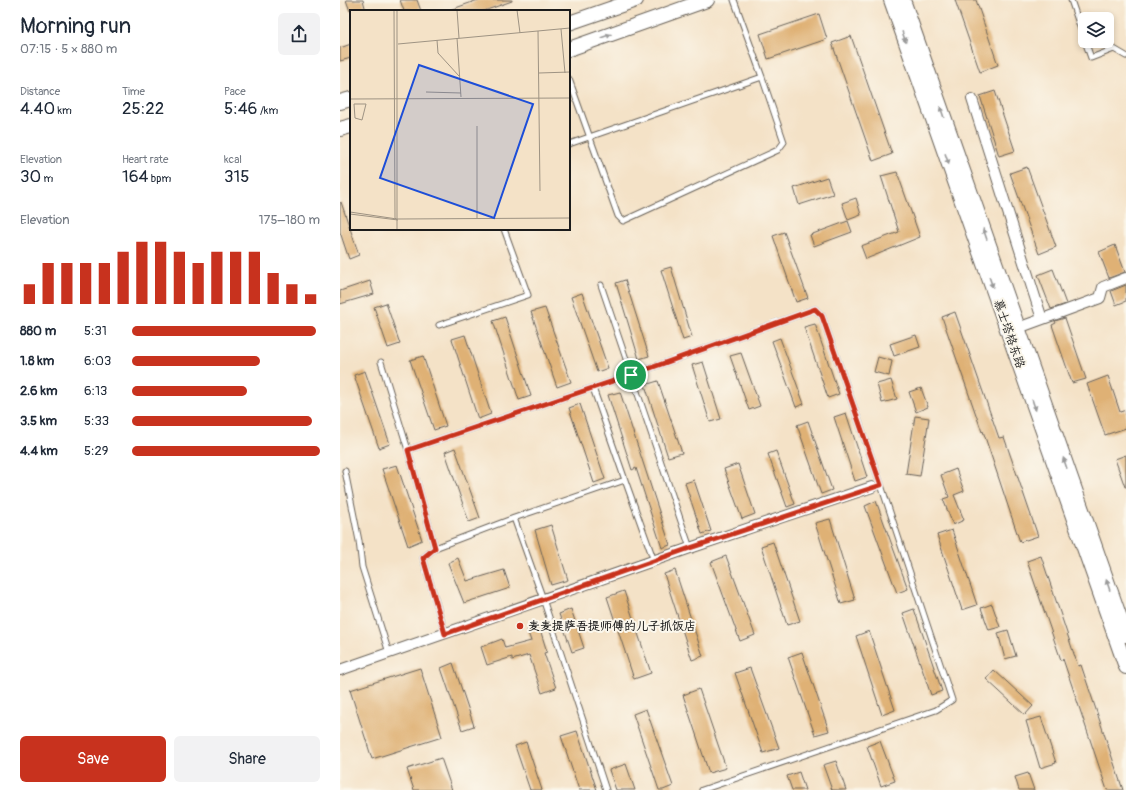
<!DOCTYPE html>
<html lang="en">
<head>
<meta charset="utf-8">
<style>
	body { margin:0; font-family:Pangolin,"LXGW WenKai TC",sans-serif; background:#f2f2f3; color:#1f2937; height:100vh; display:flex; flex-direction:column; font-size:15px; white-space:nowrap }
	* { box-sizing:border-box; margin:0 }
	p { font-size:13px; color:#747a83 }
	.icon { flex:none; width:22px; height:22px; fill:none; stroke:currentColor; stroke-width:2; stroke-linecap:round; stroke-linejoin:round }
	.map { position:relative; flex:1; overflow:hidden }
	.sheet { display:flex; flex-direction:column; background:#fff; width:340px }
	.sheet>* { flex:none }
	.tools { position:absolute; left:738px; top:12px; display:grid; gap:8px }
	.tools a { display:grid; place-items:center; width:36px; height:36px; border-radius:6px; background:#fff; box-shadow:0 2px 6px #0003; font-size:20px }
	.pin { position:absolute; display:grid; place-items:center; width:34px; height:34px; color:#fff; margin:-17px; border:2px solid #fff; border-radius:50%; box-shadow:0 1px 4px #0007 }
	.round { display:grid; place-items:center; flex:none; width:42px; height:42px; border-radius:6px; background:#f2f2f3 }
	.headline { display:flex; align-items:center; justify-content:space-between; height:68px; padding:0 20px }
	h1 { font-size:22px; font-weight:600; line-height:30px }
	.figures { display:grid; grid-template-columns:repeat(3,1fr); gap:6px; height:68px; padding:4px 20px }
	.figures div { display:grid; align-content:center }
	.figures b { font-size:17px; font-weight:600 }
	.figures small { font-size:11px; font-weight:400 }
	.figures p { font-size:11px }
	.chart { height:112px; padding:8px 20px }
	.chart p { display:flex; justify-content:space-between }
	.chart svg { width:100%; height:72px; margin-top:4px; stroke:#c8321e; stroke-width:6 }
	.button { display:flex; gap:8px; margin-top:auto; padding:8px 20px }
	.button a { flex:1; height:46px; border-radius:6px; background:#c8321e; color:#fff; font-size:16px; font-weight:600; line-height:46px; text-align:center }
	.button a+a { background:#f2f2f3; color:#1f2937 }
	ul { padding:0 20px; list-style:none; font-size:13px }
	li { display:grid; grid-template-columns:64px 48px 1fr; align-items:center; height:30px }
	li i { height:10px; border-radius:5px; background:#c8321e }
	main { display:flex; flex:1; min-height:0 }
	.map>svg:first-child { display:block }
	.building { fill:#dfb174 }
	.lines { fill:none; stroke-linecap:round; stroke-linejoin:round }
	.service-casing { stroke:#686158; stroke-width:7 }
	.minor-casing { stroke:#686158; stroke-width:12 }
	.secondary-casing { stroke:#686158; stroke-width:16 }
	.service { stroke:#fff; stroke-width:5 }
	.minor { stroke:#fff; stroke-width:10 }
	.secondary { stroke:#fff; stroke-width:14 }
	.oneway { fill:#999 }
	.route-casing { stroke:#fff; stroke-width:8 }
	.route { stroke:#c8321e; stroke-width:5 }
	.poi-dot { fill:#c8321e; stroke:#fbf7ec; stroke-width:1.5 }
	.labels { text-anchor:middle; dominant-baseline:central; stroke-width:4; stroke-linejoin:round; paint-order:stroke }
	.street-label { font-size:12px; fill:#1c1c1c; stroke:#fbf7ec }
	.poi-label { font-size:12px; font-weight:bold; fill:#1c1c1c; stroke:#fbf7ec; text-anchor:start }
	.inset-road { fill:none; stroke:#9e9383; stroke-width:1 }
	.view { fill:#1d4ed8; fill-opacity:0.15; stroke:#1d4ed8; stroke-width:2 }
	.inset-edge { fill:none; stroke:#1c1c1c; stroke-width:2 }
</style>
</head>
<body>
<main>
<section class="sheet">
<div class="headline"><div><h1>Morning run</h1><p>07:15 · 5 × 880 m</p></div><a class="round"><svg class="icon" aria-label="share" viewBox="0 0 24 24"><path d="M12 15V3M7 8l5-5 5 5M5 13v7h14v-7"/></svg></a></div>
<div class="figures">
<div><p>Distance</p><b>4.40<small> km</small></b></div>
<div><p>Time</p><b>25:22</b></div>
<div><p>Pace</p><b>5:46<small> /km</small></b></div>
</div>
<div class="figures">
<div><p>Elevation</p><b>30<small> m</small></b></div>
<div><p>Heart rate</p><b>164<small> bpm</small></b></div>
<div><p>kcal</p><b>315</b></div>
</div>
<div class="chart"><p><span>Elevation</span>175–180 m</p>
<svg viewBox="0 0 160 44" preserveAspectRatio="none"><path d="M5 44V32M15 44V19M25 44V19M35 44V19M45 44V19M55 44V12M65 44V6M75 44V6M85 44V12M95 44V19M105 44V12M115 44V12M125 44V12M135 44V25M145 44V32M155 44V38"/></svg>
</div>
<ul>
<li><b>880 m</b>5:31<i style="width:98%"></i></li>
<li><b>1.8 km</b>6:03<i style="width:68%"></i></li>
<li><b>2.6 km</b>6:13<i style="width:61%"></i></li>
<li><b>3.5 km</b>5:33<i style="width:96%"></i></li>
<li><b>4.4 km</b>5:29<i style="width:100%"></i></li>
</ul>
<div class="button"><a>Save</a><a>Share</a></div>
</section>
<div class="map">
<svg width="786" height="790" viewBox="0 0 786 790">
	<rect width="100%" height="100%" fill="#fbf7ec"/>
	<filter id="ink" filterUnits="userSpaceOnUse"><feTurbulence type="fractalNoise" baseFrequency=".025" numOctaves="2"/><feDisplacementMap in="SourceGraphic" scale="8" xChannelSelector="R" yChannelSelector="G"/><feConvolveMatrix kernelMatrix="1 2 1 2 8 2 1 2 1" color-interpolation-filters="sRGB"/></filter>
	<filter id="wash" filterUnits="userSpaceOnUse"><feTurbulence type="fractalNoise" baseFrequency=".012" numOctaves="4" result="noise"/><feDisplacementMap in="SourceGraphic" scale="16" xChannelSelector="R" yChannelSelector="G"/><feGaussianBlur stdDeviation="0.9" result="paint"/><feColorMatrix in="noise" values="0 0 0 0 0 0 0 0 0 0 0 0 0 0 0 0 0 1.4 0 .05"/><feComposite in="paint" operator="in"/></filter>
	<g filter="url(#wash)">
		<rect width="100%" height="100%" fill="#f4e2c7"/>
		<g id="blocks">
			<path class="building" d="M6,0H23L26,11H10Z
				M60,0H77L81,11H64Z
				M138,0H172V1L144,11H111L110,10Z
				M615,0H636L658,65L640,72Z
				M479,14L487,39L428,59L420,34Z
				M511,36L552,154L533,161L492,43Z
				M11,44V58L0,61V48Z
				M655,91L675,151L659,156L640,96Z
				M687,167L716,247L699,254L670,173Z
				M557,172L580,237L526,259L521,246L559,232L541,176Z
				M487,177L493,194L459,205L454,188Z
				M516,198L521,215L508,220L502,203Z
				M1,202L19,255L9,259L0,232V203Z
				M508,221L512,232L474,246L470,235Z
				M444,232L468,298L456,302L433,236Z
				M775,245L785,272L769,278L759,252Z
				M331,267L352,337L343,340L321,270Z
				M713,269L726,304L711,309L698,275Z
				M285,280L309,356L299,359L276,283Z
				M30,281L34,294L0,304V291Z
				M786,285V301L776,305L771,291Z
				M242,293L268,368L257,372L231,297Z
				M46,303L60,344L48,348L34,307Z
				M205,308L231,382L217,387L191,312Z
				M615,312L659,438L664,437L698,536L680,542L643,431L642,432L602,317Z
				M165,317L191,396L179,400L153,321Z
				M725,318L746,379L732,383L712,325L716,323L715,321Z
				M475,324L499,394L488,398L464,327Z
				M125,335L151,414L138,419L112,339Z
				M576,335L580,347L554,356L550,344Z
				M440,338L464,404L456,407L432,341Z
				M401,353L420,406L409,410L390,356Z
				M83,356L106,426L94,430L70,360Z
				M538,357L552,361L549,376L534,372Z
				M363,362L381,419L370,422L352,365Z
				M25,371L50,444L39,448L14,375Z
				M768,376L780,412L786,410V428L765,435L747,384Z
				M551,380L557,399L542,403L537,384Z
				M318,381L342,453L328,457L305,385Z
				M581,388L588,407L576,412L569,392Z
				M280,392L330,545L322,548L296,468L292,470L268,395Z
				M240,404L265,479L254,483L229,408Z
				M506,413L527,477L515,481L494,417Z
				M575,416L589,418L580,476L566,474Z
				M468,421L492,490L481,494L457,425Z
				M115,448L140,518L129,522L105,452Z
				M436,451L455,504L447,507L428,454Z
				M786,455V487H785L775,459Z
				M398,464L415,514L402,519L384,469Z
				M57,465L82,540L68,546L42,469Z
				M616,469L624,491L614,495L624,520L613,525L603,499L609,497L601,475Z
				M354,480L371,531L362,534L345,483Z
				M536,501L568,589L557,593L525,506Z
				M490,519L515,600L501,604L475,523Z
				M211,525L228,580L211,585L195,530Z
				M612,530L637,605L622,610L597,535Z
				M433,542L460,621L447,625L421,546Z
				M386,556L415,635L400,641L371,562Z
				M701,556L738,666L741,665L783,790H767L723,659L721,660L687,561Z
				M118,558L127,581L164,570L170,588L124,603L108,563Z
				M335,570L363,656L352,660L324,574Z
				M284,591L311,673L294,679L267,597Z
				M652,604L660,627L649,630L641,608Z
				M231,609L244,648L232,652L219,614Z
				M574,609L602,691L591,695L563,613Z
				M199,626L207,652L204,653L216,688L202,693L189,655L172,660V657L147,665L141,647L162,639L165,648L191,641L187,630Z
				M668,630L676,656L665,659L658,633Z
				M529,631L555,710L542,715L516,636Z
				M462,652L489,731L475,735L448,657Z
				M113,663L134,726L122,730L101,668Z
				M80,668L102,737L32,759L10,690Z
				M410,668L439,748L423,753L395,673Z
				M654,670L693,706L685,715L646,679Z
				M359,689L386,768L369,773L343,695Z
				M306,709L333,786L323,790H319L293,714Z
				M701,717L716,763L700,768L686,721Z
				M237,731L257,790H239L221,736Z
				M540,741L555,781L541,786L527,746Z
				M186,742L202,790H190L175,746Z
				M101,758L112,790H74L67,769Z
				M496,761L506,790H492L483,765Z
				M286,764L295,790H276L269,770Z
				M459,772L465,790H452L447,776Z
				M688,773L694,790H679L675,777Z"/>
		</g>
	</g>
	<g filter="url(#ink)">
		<use href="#blocks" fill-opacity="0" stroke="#686158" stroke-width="1"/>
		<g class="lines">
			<defs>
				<path id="service" d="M731,0L745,41
					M745,41L751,58L774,49L786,56
					M229,79L278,216L283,221L438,150L444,142L422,77
					M229,144L422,77L394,0
					M261,285L350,548
					M99,325L188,295L164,229
					M41,362L68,450L95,548L83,558L105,633
					M253,388L285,480
					M68,450L291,375L475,309L482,316L541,485L532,487
					M5,471L19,541L22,567L49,653
					M174,518L285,480L314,561
					M95,548L174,518L203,599L266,790
					M362,790L596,710L612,700L541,485"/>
				<path id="minor" d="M632,99L702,319
					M678,328L760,298L763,287L786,278
					M0,670L350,548L532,487"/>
				<path id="secondary" d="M551,0L786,667
					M563,0L786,635
					M229,23L296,0
					M229,49L367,0
					M0,102L11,99
					M0,129L11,126"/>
			</defs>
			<use href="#service" class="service-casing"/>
			<use href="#minor" class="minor-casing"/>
			<use href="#secondary" class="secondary-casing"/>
			<use href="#service" class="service"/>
			<use href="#minor" class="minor"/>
			<use href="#secondary" class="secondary"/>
		</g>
		<defs><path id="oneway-solid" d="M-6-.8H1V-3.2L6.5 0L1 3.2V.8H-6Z"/></defs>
		<g class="oneway">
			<use href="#oneway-solid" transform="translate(266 36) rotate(-19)"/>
			<use href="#oneway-solid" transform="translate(564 37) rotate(71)"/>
			<use href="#oneway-solid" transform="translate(602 112) rotate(-109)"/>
			<use href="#oneway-solid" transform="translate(607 159) rotate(71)"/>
			<use href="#oneway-solid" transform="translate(645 234) rotate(-109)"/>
			<use href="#oneway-solid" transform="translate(651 282) rotate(71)"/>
			<use href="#oneway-solid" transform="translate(694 405) rotate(71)"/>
			<use href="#oneway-solid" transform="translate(725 463) rotate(-109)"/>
			<use href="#oneway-solid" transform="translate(768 585) rotate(-109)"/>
		</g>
	</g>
	<g class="lines" filter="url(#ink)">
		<defs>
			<path id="route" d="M475,309L482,316L541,485L350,548L105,634L83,558L95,548L68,450L291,375Z"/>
		</defs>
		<use href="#route" class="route-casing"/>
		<use href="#route" class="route"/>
	</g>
	<circle class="poi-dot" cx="180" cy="626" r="4"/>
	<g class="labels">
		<g class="street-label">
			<text transform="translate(669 334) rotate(71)">慕士塔格东路</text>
		</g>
		<g class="poi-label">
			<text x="188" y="626">麦麦提萨吾提师傅的儿子抓饭店</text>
		</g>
	</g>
	<g transform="translate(10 10)">
		<rect width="220" height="220" fill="#f4e2c7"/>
		<path class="inset-road" d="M44,0L45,208L47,210M107,0L109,28M167,0L170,23M211,19L215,63M188,21L190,181M107,28L111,87M87,30L88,43L109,66M48,34L220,18M189,63L220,62M76,82L111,83M0,89L220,88M4,94H16L12,110L5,108ZM127,116V209M0,202L47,209L220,208M0,204L48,210M47,220V0"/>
		<path class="view" d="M69,55L183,94L144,208L30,168Z"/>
		<rect width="220" height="220" class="inset-edge"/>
	</g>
</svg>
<div class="tools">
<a><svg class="icon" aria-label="layers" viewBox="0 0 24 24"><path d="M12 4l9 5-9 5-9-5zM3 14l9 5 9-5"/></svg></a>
</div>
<div class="pin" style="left:291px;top:375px;background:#1e9e55"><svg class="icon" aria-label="arrive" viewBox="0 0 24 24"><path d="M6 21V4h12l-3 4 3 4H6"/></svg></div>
</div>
</main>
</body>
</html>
